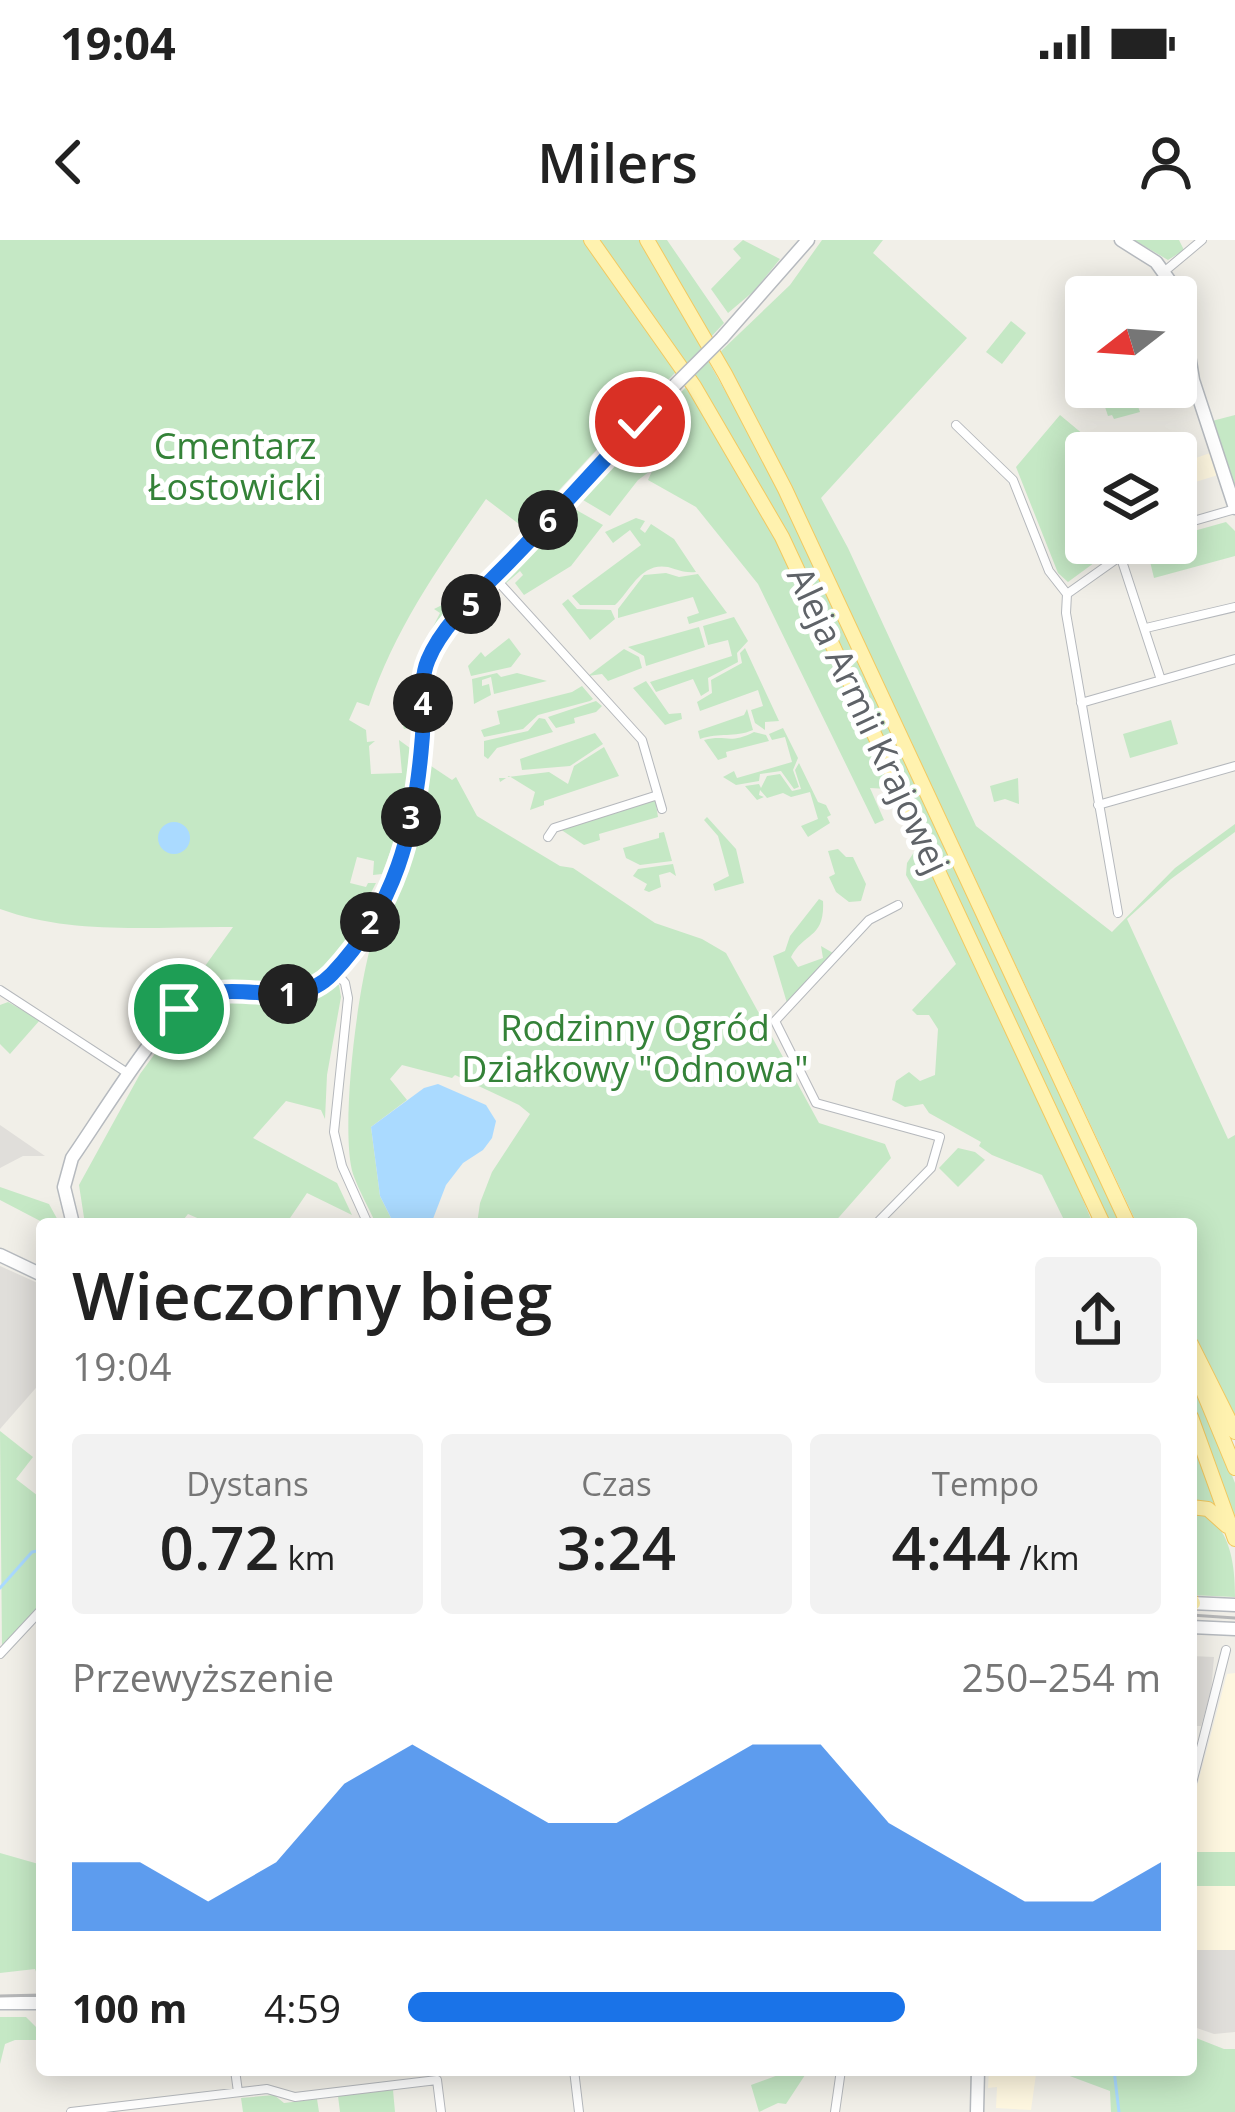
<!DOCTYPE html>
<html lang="pl">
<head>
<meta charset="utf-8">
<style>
	body { margin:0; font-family:"Open Sans",sans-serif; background:#f2f2f2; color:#222; height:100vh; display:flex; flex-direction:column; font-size:45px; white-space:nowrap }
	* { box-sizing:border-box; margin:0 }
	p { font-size:39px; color:#767676 }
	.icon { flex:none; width:66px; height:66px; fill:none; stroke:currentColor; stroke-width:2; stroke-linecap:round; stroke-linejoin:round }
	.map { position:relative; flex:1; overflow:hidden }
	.details { position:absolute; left:36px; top:978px; width:1161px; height:858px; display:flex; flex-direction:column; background:#fff; border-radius:12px; box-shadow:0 6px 30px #0003 }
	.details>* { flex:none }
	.needle { width:78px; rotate:253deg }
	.controls { position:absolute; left:1065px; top:36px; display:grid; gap:24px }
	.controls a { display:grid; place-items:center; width:132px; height:132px; border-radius:12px; background:#fff; box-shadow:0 6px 30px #0003; font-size:60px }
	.pin { position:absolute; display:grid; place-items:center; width:102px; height:102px; color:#fff; margin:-51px; border:6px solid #fff; border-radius:50%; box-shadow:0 3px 12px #0007 }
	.km { position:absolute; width:60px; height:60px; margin:-30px; border-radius:50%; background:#222; color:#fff; font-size:33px; line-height:60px; text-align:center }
	.round { display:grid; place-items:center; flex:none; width:126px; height:126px; border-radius:12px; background:#f2f2f2 }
	.summary { display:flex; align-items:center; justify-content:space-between; height:204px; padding:0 36px }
	h1 { font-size:66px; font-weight:600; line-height:90px }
	.metrics { display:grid; grid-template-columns:repeat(3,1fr); gap:18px; height:204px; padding:12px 36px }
	.metrics div { display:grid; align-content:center; border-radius:12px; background:#f2f2f2; text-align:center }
	.metrics b { font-size:60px; font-weight:600 }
	.metrics small { font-size:33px; font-weight:400 }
	.metrics p { font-size:33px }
	.chart { height:336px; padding:24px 36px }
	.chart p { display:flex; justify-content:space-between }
	.chart svg { width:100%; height:216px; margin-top:12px; fill:#1a73e8; opacity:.7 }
	ul { padding:0 36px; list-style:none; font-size:39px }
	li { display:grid; grid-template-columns:192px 144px 1fr; align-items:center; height:90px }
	li i { height:30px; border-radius:15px; background:#1a73e8 }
	.status { display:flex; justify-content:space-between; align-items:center; height:84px; padding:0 60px; background:#fff; direction:ltr }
	.status svg { height:33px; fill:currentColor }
	header { display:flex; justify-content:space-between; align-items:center; height:156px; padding:0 36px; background:#fff; font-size:54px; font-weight:600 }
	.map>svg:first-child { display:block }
	.commercial { fill:#fef7e0 }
	.industrial { fill:#e0deda }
	.green { fill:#c5e8c5 }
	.water { fill:#aadaff }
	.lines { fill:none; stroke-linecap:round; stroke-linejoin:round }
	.stream { stroke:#aadaff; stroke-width:3 }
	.street-casing { stroke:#b5b8bc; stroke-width:10 }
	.secondary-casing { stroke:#b6babf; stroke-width:15 }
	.primary-casing { stroke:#f2c960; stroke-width:16 }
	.street { stroke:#fff; stroke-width:8 }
	.secondary { stroke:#fff; stroke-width:12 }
	.primary { stroke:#fff2af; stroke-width:14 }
	.tram { stroke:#b6b7b8; stroke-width:3 }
	.secondary-bridge-casing { stroke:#b6babf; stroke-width:15; stroke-linecap:butt }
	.secondary-bridge { stroke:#fff; stroke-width:12 }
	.route-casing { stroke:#fff; stroke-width:24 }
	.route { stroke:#1a73e8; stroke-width:15 }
	.labels { text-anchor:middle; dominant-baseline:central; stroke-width:10; stroke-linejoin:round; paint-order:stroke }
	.park-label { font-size:36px; fill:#348238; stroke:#fff }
	.street-label { font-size:36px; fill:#5f6368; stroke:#fff }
</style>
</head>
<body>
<div class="status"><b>19:04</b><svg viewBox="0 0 49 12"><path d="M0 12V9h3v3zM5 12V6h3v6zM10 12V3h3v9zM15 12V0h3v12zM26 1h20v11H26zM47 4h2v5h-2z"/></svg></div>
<header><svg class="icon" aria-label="back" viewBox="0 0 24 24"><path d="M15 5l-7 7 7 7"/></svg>Milers<svg class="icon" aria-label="person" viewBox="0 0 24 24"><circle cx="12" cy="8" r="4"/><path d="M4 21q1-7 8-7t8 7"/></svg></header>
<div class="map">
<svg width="1235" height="1872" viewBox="0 0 1235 1872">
	<rect width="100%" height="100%" fill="#f1efe8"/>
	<path class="commercial" d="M1210,213L1218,235L1176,248V225Z
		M1235,1433V1612H1191L1193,1561L1227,1434Z
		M1191,1646H1235V1710H1197Z
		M989,1831L1036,1834L1031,1870L996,1868L997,1847L988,1848Z"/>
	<path class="industrial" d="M0,885L45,916H23L0,928Z
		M0,1026L42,1045V1141L0,1189Z
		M1191,1416L1214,1417L1211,1451L1201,1486H1191Z
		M1191,1710H1235V1792L1214,1794L1191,1786Z"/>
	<path class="green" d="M0,0H584L677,131L652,156L642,152L634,161L637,166L524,288L486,259C440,325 395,388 369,466L357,462L349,480L366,490L367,502L375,501L369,506L371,534L402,533L399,500L410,508L403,577L382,634L373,635L374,621L357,617L350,643L366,647L368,643H376C361,671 351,701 331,725C293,770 235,725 181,757L178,755L190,747L233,687C155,686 75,696 0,669Z
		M597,0H641L774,239L1123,984H1108L792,304L727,189Z
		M655,0H667L724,83L711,97Z
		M743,0L780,19L754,51L728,73L711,49L741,18L733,9Z
		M822,0H883L873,13L967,98L821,258L848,308L976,586L1112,692L1175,628L1235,584V592L1171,639L1127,679L1228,899L1235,895V1185L1191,1098V984H1137L811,288L719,113L790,45Z
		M1134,0H1179L1184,10L1168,20Z
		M1011,81L1026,93L1002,124L986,112Z
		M687,146L790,323L1053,887L1093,984H1066L1042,935L992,915L979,906L981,902L929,873L923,864L905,867L892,860L896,841L909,832L920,841L935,835L938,789L929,775H917L912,770L956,724L906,635L907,623L916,609L888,549L870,548L884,580L875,584L758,344L696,267L648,240L653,229L638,240L610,276L583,260L598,237Z
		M1132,150L1140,172L1114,179L1112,175L1108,176L1102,158Z
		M1060,175L1090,200L1094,213H1086V303H1109L1110,311L1107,313L1100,305L1092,310L1098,320L1068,342L1058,333L1016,227Z
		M1235,175V246L1212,181Z
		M571,267L603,285L571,326L524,355L515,343L523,335L520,331L505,344L504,339Z
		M636,278L645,281L640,289L645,293L651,284L674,299L696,332C683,333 679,330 668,327C641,322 631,350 615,365H580L572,356L641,305L630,290L613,303L605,292Z
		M1226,282L1235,291V316L1154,338L1147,309L1154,303H1176V296Z
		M666,333L679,337L698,334L727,373L689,384L687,377L699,373L693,357L618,378V369L644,335Z
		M568,359L577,369L611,370L615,379L590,400L562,364Z
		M444,364L448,366L447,374L419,428L413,487L404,489L402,483L407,481L414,425L440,373L434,369Z
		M734,377L748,401L737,413L738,422L708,438L709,451L701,456L693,439L656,452L650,442L732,416L728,400L708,405L703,386Z
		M699,387L705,407L646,426L644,416L628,407Z
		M509,398L521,414L511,427L471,436L468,426L481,412L485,417Z
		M745,408L779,481L765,482V490L755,483L751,470L763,466L758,450L700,471L697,462L712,453L711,440L742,423L740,413Z
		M624,409L639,417L642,428L608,441L602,434L588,436Z
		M497,433L501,437L517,433L547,441L494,454L491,437L482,440V446L489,444L491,455L474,464L472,439Z
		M646,441L669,474L681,473L682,479L665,485L633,448Z
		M582,446L593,459L590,461L538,475L523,489L484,497L481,490L500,484L497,471L572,452Z
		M596,461L602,466L596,472L574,478L575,483L556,488L548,477Z
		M747,469L753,490C734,498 720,492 700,499L698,491L744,475Z
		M539,478L545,479L553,492L497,508L488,519L484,516V501L528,491Z
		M1171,480L1178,504L1130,518L1123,494Z
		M783,488L798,518L793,530L799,547L794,549L781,531L760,534L759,541L736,545L723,537L734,531L737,538L792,522L785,497L772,500L769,494Z
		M754,492L766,495L769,501L726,512L727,517L718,520L704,500C727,494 728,505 754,492Z
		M595,493L603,504L570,526L522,530L520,519Z
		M604,507L619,536L544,561V565L530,570L535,552L509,536L500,542L499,538L549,532L568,544L574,526Z
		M799,523L818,562L826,565L831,575L827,577L830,583L808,597L801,586L818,579L810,552L791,557L783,553L767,558L760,550L759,555L764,557L757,560L745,546L759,544L761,548L767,536L780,534L792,551L801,549L795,530Z
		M428,524L452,540L456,537L477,576L560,626L573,628L655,683L702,699L726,713L819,883L885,904L891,918L833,984H477L480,963L492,932L530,874L519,865L455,835L452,838L402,825L390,839L407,860L371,887L380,956L394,984H376C369,968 359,951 353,934C339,889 359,725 379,681C385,667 397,656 403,641C418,604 422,564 428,524Z
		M1018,538L1019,564L1005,559L994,562L990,546Z
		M655,558L658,577L599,594L600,600L584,605L560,589Z
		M707,577L736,609L744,643L715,651L713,644L729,636L718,596L704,580Z
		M664,592L672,621L640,625L626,618L623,608L659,598V593Z
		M838,609L846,617H853L866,644L861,661L849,662L836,652L829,637L835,634L828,611Z
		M673,624L676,636L670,632L659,635L661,647L649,652L644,650L647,644L633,636L638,629Z
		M819,659L823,661C825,699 804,692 791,717L798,727L823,718L821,706L833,713L787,763L773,716L785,711L790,696Z
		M333,743L339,745L341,757L327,835L325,879L321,870L286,861L253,898L337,943L352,975L307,953L286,984H211L188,974L180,984H85L79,945L140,834L184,774L215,757L294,761Z
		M8,762L40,780L10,814L0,804V765Z
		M958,908L975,912L985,920L958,947L939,928Z
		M0,947L49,964L60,984H46L0,960Z
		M1191,1133L1235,1243V1282L1191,1166Z
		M0,1191L33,1217L16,1239L42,1259V1362L2,1408Z
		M1191,1192L1217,1271L1191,1262Z
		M1191,1271C1230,1278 1235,1323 1235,1357L1191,1355Z
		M1191,1612H1235V1646H1191Z
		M0,1613L42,1625V1747L35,1729L0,1733Z
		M0,1777H26L42,1793V1800H15L5,1804L0,1824Z
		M1191,1796L1224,1809H1235V1872H1111L1110,1851L1067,1835L989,1831L1191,1830Z
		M792,1830L807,1832L786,1864L778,1863L759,1872L751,1845Z
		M393,1850L395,1872H340L338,1856Z
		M274,1855L284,1863L317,1859L319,1872H243L241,1858Z"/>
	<path class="water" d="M158 598a16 16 0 1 1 32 0a16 16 0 1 1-32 0Z
		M438,844L486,865L496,881L492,898L483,910L463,923L446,945L431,984H394L380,956L371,887L424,848Z"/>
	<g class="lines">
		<path class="stream" d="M0,1348L32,1312L42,1310
			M1114,1830L1119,1872"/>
		<defs>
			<path id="street" d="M1165,31L1202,0
				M956,185L1013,240L1049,331L1067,354L1066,373L1118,673
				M1176,286L1235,269
				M1120,315L1161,440
				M494,337L642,500L662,569
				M1067,354L1139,303
				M1146,388L1235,367
				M1081,463L1235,419
				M1098,565L1235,526
				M548,597L554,588L658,555
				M335,731L345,743L348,758L334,892L342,926L368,984
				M0,750L129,834
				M876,984L931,928L940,897L816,863L775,781L869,680L898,665
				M0,1414L42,1369
				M1191,1547L1226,1410
				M235,1830L238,1852
				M574,1830L579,1872
				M71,1872L267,1849L295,1857L437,1840L441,1872
				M835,1872L841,1830"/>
			<path id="secondary" d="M1121,0L1156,22L1179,54L1193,140L1235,268
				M722,98L808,0
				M73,984L64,947L72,918C96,884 162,776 192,758C240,731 297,777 337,728C398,652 414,597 422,501C424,476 418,444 428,420C444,380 487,346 516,315C568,259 620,204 672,148
				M0,1015L42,1035
				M1191,1363L1235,1365
				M1191,1387L1235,1389
				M0,1763H42
				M977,1872L978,1830"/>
			<path id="primary" d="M591,0L694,146L782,297L1103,984
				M647,0L725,134L785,249L1128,984
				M1191,1104L1235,1192
				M1191,1122L1235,1228
				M1191,1177L1235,1299
				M1191,1267L1208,1269L1227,1286
				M1191,1361L1193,1363"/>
		</defs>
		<use href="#street" class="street-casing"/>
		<use href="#secondary" class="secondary-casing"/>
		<use href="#primary" class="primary-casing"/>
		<use href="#street" class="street"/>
		<use href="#secondary" class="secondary"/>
		<use href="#primary" class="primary"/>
		<path class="tram" d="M1191,1375L1235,1378
			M0,1756L42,1755"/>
		<defs>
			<path id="secondary-bridge" d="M672,148L722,98"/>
		</defs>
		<use href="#secondary-bridge" class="secondary-bridge-casing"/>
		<use href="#secondary-bridge" class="secondary-bridge"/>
	</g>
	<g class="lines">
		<defs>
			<path id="route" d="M179,769C228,727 289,779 332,734C395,668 415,590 422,501C425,476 418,444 428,420C443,383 482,350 509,322C554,276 596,228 640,182"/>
		</defs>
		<use href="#route" class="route-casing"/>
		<use href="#route" class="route"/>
	</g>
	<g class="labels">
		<g class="park-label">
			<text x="235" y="205">Cmentarz<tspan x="235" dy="41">Łostowicki</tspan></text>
			<text x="635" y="787">Rodzinny Ogród<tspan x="635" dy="41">Działkowy "Odnowa"</tspan></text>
		</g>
		<g class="street-label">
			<text transform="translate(869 480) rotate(65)">Aleja Armii Krajowej</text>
		</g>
	</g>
</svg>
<div class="controls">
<a><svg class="needle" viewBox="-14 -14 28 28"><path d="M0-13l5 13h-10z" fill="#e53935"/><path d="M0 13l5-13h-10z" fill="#767676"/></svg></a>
<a><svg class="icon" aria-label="layers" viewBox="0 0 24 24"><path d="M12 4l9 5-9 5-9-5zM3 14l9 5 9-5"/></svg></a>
</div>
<div class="pin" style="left:179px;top:769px;background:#1e9e55"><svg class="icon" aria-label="arrive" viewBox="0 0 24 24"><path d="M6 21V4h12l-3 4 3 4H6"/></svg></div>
<div class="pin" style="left:640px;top:182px;background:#d93025"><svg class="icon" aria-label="check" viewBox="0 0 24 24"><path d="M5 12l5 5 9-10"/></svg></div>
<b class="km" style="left:288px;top:754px">1</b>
<b class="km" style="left:370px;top:682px">2</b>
<b class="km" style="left:411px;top:577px">3</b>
<b class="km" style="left:423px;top:463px">4</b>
<b class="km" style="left:471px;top:364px">5</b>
<b class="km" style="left:548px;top:280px">6</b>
<section class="details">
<div class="summary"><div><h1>Wieczorny bieg</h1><p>19:04</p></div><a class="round"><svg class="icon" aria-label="share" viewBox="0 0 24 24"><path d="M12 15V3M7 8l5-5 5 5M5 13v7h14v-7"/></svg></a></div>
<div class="metrics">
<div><p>Dystans</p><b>0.72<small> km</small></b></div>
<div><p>Czas</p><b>3:24</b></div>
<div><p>Tempo</p><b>4:44<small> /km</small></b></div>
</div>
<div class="chart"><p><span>Przewyższenie</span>250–254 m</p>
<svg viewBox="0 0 160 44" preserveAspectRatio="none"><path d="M0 44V30L10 30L20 38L30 30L40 14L50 6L60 14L70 22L80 22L90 14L100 6L110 6L120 22L130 30L140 38L150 38L160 30V44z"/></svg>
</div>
<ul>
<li><b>100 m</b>4:59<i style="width:66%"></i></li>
</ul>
</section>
</div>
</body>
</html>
